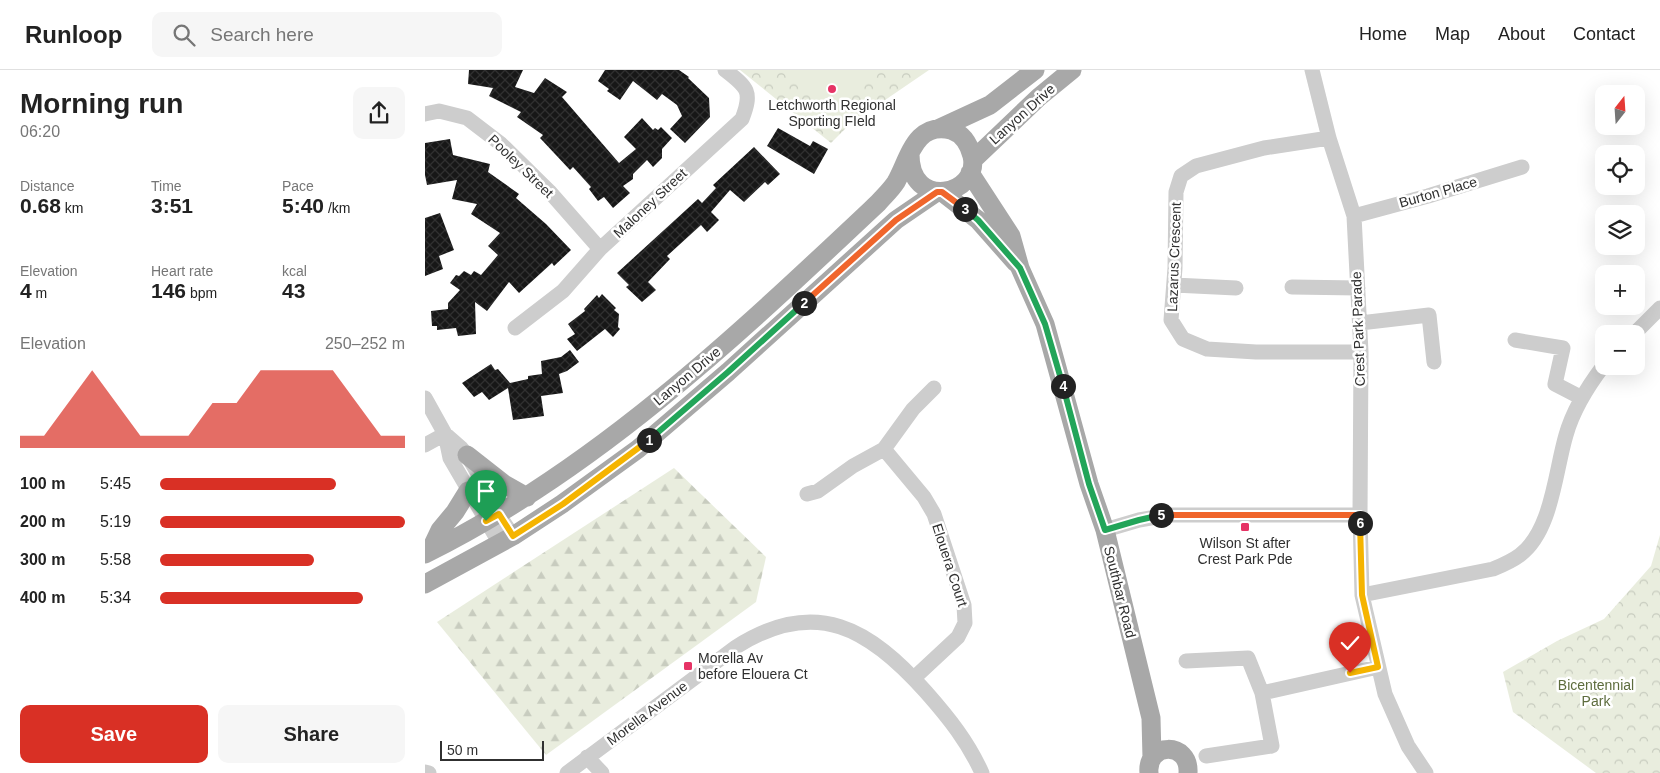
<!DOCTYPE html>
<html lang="en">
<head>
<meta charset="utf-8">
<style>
	body { margin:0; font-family:Helvetica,sans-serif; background:#f6f6f6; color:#222; height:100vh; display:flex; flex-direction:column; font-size:19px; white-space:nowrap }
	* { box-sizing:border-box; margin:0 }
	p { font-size:16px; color:#767676 }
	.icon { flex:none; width:28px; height:28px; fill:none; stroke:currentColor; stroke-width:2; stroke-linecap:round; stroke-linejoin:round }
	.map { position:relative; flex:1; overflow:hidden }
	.sheet { display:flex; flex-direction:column; background:#fff; width:425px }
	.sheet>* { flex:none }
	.needle { width:32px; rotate:17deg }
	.buttons { position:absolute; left:1170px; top:15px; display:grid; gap:10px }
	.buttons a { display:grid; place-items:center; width:50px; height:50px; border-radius:10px; background:#fff; box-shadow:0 5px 20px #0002; font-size:25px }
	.scale { position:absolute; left:15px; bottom:12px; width:104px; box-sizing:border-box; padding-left:5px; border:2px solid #303030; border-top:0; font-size:14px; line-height:18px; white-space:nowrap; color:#303030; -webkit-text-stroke:4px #fff; paint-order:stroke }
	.pin { position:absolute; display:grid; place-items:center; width:42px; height:42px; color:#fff; margin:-51px -21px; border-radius:50% 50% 50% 0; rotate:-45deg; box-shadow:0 0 5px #0007 }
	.pin .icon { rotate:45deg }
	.km { position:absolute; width:25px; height:25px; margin:-12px; border-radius:50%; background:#222; color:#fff; font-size:14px; line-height:25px; text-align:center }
	.round { display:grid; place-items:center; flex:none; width:52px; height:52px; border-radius:10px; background:#f6f6f6 }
	.summary { display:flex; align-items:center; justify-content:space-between; height:85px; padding:0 20px }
	h1 { font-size:28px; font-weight:600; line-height:38px }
	.metrics { display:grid; grid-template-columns:repeat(3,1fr); gap:8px; height:85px; padding:5px 20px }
	.metrics div { display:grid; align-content:center }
	.metrics b { font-size:21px; font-weight:600 }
	.metrics small { font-size:14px; font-weight:400 }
	.metrics p { font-size:14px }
	.chart { height:140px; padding:10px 20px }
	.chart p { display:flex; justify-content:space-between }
	.chart svg { width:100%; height:90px; margin-top:5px; fill:#d93025; opacity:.7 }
	.action { display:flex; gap:10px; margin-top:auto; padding:10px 20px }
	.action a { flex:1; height:58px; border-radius:10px; background:#d93025; color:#fff; font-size:20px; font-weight:600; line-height:58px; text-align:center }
	.action a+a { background:#f6f6f6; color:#222 }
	ul { padding:0 20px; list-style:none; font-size:16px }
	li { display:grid; grid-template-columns:80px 60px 1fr; align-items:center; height:38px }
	li i { height:12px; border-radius:6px; background:#d93025 }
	header { display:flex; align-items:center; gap:30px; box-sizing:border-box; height:70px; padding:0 25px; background:#fff; border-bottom:1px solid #e0e0e0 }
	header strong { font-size:24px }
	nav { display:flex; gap:28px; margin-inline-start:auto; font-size:18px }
	.search { width:350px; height:45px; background:#f6f6f6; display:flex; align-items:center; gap:12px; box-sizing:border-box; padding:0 18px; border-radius:10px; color:#767676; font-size:19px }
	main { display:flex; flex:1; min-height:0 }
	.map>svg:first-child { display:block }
	.forest { fill:url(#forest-firs) }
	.park { fill:url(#park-crowns) }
	.pitch { fill:#e9edde }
	.building { fill:url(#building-cross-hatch) }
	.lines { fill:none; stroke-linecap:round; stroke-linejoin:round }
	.minor { stroke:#cdcdcd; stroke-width:15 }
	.major { stroke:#a8a8a8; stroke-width:19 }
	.split-1-casing { stroke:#fff; stroke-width:10 }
	.split-2-casing { stroke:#fff; stroke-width:10 }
	.split-3-casing { stroke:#fff; stroke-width:10 }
	.split-4-casing { stroke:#fff; stroke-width:10 }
	.split-5-casing { stroke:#fff; stroke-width:10 }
	.split-6-casing { stroke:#fff; stroke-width:10 }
	.split-7-casing { stroke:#fff; stroke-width:10 }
	.split-1 { stroke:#f5b400; stroke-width:6 }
	.split-2 { stroke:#22a559; stroke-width:6 }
	.split-3 { stroke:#f0652b; stroke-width:6 }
	.split-4 { stroke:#22a559; stroke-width:6 }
	.split-5 { stroke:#22a559; stroke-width:6 }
	.split-6 { stroke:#f0652b; stroke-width:6 }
	.split-7 { stroke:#f5b400; stroke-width:6 }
	.poi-dot { fill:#e63365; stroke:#fff; stroke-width:2 }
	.labels { text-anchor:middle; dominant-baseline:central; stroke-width:5; stroke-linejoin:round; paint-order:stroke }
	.poi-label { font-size:14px; fill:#303030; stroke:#fff }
	.street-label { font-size:14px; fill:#303030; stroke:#fff }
	.park-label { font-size:14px; fill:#5d6c3d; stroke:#fff }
</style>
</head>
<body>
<header>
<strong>Runloop</strong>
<div class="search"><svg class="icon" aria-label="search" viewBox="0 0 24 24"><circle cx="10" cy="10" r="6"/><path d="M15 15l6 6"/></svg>Search here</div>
<nav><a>Home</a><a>Map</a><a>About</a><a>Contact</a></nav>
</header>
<main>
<section class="sheet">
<div class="summary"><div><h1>Morning run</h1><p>06:20</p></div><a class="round"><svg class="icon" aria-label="share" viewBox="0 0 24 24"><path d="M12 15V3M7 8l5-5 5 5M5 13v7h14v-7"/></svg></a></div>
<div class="metrics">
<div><p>Distance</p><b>0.68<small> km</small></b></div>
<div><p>Time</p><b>3:51</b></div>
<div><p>Pace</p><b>5:40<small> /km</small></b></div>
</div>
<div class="metrics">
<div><p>Elevation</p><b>4<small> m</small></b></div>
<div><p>Heart rate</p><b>146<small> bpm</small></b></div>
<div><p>kcal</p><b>43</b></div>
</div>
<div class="chart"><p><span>Elevation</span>250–252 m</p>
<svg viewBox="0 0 160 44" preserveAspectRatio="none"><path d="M0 44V38L10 38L20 22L30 6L40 22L50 38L60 38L70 38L80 22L90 22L100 6L110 6L120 6L130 6L140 22L150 38L160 38V44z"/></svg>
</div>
<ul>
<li><b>100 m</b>5:45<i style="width:72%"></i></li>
<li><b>200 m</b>5:19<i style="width:100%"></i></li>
<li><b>300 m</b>5:58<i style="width:63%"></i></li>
<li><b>400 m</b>5:34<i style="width:83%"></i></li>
</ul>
<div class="action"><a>Save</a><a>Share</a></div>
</section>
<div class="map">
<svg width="1235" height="703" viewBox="0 0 1235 703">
	<defs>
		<pattern id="forest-firs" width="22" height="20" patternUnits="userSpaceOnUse" patternTransform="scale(1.25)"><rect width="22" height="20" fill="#e9edde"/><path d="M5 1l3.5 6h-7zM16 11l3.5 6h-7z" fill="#c8ccbf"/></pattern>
		<pattern id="park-crowns" width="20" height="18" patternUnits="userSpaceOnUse" patternTransform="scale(1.25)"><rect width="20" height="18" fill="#e9edde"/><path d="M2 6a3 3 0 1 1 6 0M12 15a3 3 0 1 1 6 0" fill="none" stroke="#c8ccbf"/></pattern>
		<pattern id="building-cross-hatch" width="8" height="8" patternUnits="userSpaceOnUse" patternTransform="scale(1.25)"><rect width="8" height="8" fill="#171717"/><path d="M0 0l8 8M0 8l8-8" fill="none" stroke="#303030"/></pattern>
	</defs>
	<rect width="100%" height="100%" fill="#fff"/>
	<path class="forest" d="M249,398L341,487L331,532L121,685L12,552Z"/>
	<path class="park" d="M315,0H504L425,54L406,73Z
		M1235,465V703H1171L1088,642L1078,602L1132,571L1179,549L1226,496Z"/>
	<path class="pitch" d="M365,0H448L408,37Z"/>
	<path class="building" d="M44,0H98L90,17L109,23L120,8L142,22L137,27L194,93L211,79L199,67L217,48L228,60L230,58L233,60L236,57L247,68L237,79V88L228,97L222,90L208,104V109L198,116L205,123L188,138L179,127L173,131L164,119L166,117L148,97L145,100L115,68L118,65L92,47L96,42L64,26L68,18L43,14Z
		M180,0H254L264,7L263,8L284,28L285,47L260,73L245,59L257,46L252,35L237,24L232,30L208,11L195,30L182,21L184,19L173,11Z
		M353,58L385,76L388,71L403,79L389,104L342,76Z
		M25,69L28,85L65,94L63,102L94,124L91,128L121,154L146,180L129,196L127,193L94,223L84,212L62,241L50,232L51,264L33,266L31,258L12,260V256H7L6,241L23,239V233L35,220L25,213L31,205L34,206L39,201L46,205L49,201L56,205L73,185L63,176L75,163L46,144L52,134L27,129L32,110L2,115L0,105V73Z
		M329,77L355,104L343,115L340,112L319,132L305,120L286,142L294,150L282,162L276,155L242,186L245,189L223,212L231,220L217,232L201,217L204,215L192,203L273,129L277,133L291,118L288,115Z
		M15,143L29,180L14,186L18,199L0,206V148Z
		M177,224L191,238L189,240L194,244L193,257L195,259L188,267L180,259L152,281L142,269L150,264L143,254L160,241L159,239L172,225L174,228Z
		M145,280L154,292L142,301L134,304L138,323L116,326L119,346L88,350L83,318L64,330L57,322L49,327L37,313L66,294L70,300L73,299L85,313L103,309V306L117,304L116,291L136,287Z"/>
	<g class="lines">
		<path class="minor" d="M887,0L904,68L929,146L936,282L935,445L937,525L960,624L983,676L1001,703
			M0,44L14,41L42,48L76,74L124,121L175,179
			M904,68L839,78L771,96L756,106L751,122L750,198L746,250L758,269L782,279L831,282H936
			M929,146L1003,126L1097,97
			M749,215L811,218
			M867,217L933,218
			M935,253L1004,245L1009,292
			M90,258L138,221L175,179L317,49C328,21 322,17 300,0
			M1209,264L1235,238
			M1090,270L1138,278L1130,314L1157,328
			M0,328L20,364L25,388L75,474
			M20,364L36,378L42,385L55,407L69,438L88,466
			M0,375L20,364
			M459,379L499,427L509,444L539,535L540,553L533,567L489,608
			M382,424L393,421L428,396L459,379L488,339L509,318
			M680,460L714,450L743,445H935
			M937,525L1068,499C1078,495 1087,491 1095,485C1127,461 1130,402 1141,365C1148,340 1163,316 1179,295
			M761,591L823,588L837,623L847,676L781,686
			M837,623L953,597
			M162,687L177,703
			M0,702L4,703
			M142,703L311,577C391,526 445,559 501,622C524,648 543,672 557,703"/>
		<path class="major" d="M513,59L565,35L610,0
			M548,90L614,27L647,0
			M545,103L586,166L595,198L620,254L664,414L680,460L726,648L727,688
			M517,122L553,150L591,193
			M42,385L79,414L102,427
			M5,481L15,460L30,442L43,421
			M0,484C172,399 315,263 453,133C459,126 466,120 471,112C484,89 490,51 526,60C538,64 544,74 547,86C556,125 484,142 485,83
			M0,514L88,466L137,434L213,379L303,302L471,150L512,122
			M724,703C721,672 765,671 763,703"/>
	</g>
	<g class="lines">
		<defs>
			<path id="split-1" d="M61,451L74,444L88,466L138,434L224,370"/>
			<path id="split-2" d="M224,370L303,302L379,233"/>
			<path id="split-3" d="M379,233L471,150L512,122H517L540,139"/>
			<path id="split-4" d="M540,139L553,150L595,198L620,254L638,316"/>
			<path id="split-5" d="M638,316L664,414L680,460L714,450L736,445"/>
			<path id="split-6" d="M736,445H935V453"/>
			<path id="split-7" d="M925,603L953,597L937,525L935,453"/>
		</defs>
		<use href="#split-1" class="split-1-casing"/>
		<use href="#split-2" class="split-2-casing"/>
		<use href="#split-3" class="split-3-casing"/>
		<use href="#split-4" class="split-4-casing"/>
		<use href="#split-5" class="split-5-casing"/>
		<use href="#split-6" class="split-6-casing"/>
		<use href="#split-7" class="split-7-casing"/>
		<use href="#split-1" class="split-1"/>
		<use href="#split-2" class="split-2"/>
		<use href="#split-3" class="split-3"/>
		<use href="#split-4" class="split-4"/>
		<use href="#split-5" class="split-5"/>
		<use href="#split-6" class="split-6"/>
		<use href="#split-7" class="split-7"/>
	</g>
	<g class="poi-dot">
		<circle cx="407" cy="19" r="5"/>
		<rect x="815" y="452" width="10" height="10" rx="2.5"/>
		<rect x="258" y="591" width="10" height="10" rx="2.5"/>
	</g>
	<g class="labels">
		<g class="poi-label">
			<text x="407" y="35">Letchworth Regional<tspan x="407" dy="16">Sporting FIeld</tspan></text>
			<text x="820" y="473">Wilson St after<tspan x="820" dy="16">Crest Park Pde</tspan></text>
			<text x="273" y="588" text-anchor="start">Morella Av<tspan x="273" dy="16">before Elouera Ct</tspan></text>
		</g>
		<g class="street-label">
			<text transform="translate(597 44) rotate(-42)">Lanyon Drive</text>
			<text transform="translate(96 96) rotate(44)">Pooley Street</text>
			<text transform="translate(1013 122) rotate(-16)">Burton Place</text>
			<text transform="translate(225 133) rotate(-43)">Maloney Street</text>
			<text transform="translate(749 187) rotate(-88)">Lazarus Crescent</text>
			<text transform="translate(933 259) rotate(-92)">Crest Park Parade</text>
			<text transform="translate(262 306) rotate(-40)">Lanyon Drive</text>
			<text transform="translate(525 495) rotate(72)">Elouera Court</text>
			<text transform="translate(695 522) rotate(76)">Southbar Road</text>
			<text transform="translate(222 643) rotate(-37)">Morella Avenue</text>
		</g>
		<g class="park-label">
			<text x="1171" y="615">Bicentennial<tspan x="1171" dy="16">Park</tspan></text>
		</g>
	</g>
</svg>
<div class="buttons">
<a><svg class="needle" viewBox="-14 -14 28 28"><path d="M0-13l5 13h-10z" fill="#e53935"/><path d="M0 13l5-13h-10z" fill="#767676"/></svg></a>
<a><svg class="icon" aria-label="locate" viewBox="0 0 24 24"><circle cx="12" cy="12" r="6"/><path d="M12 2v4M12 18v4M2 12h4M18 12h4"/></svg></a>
<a><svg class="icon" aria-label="layers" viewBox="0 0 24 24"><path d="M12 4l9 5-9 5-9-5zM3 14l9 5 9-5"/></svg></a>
<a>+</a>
<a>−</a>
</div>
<div class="scale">50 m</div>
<div class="pin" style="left:61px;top:451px;background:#1e9e55"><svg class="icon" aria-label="arrive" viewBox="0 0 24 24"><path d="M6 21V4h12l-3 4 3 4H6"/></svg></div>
<div class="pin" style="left:925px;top:603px;background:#d93025"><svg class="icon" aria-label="check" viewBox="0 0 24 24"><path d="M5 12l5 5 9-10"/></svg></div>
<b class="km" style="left:224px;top:370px">1</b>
<b class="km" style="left:379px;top:233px">2</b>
<b class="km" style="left:540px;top:139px">3</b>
<b class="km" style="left:638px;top:316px">4</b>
<b class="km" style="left:736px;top:445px">5</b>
<b class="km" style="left:935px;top:453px">6</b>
</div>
</main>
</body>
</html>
